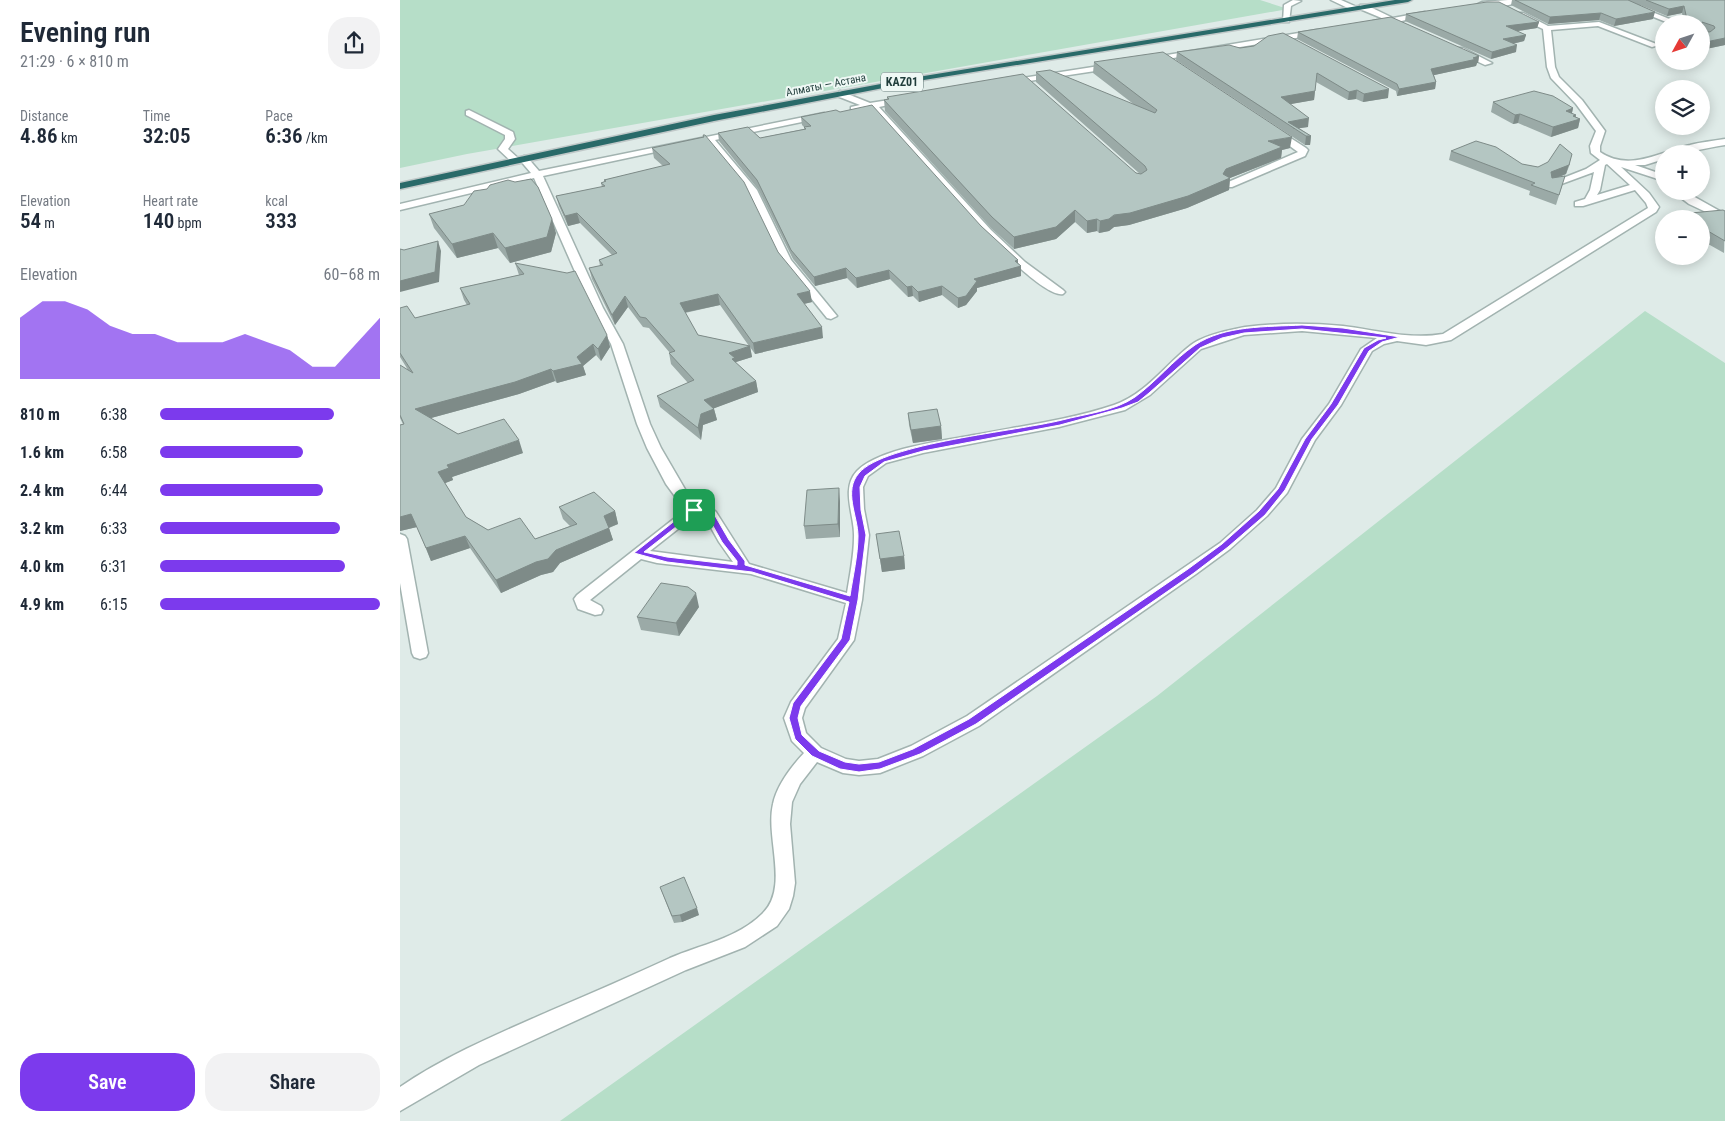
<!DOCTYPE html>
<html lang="en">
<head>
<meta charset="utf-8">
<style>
	body { margin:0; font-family:"Roboto Condensed",sans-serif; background:#f2f2f3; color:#1f2937; height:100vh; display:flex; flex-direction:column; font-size:19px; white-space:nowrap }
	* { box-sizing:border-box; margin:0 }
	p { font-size:16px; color:#747a83 }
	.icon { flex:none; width:28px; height:28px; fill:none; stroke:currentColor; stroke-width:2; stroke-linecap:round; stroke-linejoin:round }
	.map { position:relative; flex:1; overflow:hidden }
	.drawer { display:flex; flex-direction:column; background:#fff; width:400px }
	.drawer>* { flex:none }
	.needle { width:32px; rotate:230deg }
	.tools { position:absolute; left:1255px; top:15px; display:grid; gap:10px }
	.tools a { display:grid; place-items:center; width:55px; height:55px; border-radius:50%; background:#fff; box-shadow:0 2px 12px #0003; font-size:25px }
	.pin { position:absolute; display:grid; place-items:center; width:42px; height:42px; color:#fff; margin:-21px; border-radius:10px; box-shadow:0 2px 8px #0006 }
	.round { display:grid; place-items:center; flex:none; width:52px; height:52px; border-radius:20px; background:#f2f2f3 }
	.summary { display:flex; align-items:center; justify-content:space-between; height:85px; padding:0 20px }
	h1 { font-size:28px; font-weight:600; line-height:38px }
	.figures { display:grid; grid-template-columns:repeat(3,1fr); gap:8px; height:85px; padding:5px 20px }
	.figures div { display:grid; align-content:center }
	.figures b { font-size:21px; font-weight:600 }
	.figures small { font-size:14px; font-weight:400 }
	.figures p { font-size:14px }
	.chart { height:140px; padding:10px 20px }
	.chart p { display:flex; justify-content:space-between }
	.chart svg { width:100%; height:90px; margin-top:5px; fill:#7c3aed; opacity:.7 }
	.cta { display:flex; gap:10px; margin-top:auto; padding:10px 20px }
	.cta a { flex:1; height:58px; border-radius:20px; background:#7c3aed; color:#fff; font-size:20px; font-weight:600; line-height:58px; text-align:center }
	.cta a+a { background:#f2f2f3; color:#1f2937 }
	ul { padding:0 20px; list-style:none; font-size:16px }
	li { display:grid; grid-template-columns:80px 60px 1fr; align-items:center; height:38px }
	li i { height:12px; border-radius:6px; background:#7c3aed }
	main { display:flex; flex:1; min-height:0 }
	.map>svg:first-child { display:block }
	.green { fill:#b6dec8 }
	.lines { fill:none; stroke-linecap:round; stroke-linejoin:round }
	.street-casing { stroke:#a2b3b0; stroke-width:3 }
	.highway-casing { stroke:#c0c8c8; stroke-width:3 }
	.street { fill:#fff; fill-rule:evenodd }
	.highway { fill:#296a69; fill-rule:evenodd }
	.wall { fill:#9baaa7; fill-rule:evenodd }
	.shaded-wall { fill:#7e8b88 }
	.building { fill:#b4c6c2; stroke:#7e8b88; fill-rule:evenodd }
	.route { fill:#7c3aed; stroke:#fff; fill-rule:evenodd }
	.labels { text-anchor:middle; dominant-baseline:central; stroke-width:4; stroke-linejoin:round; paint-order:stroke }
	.far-street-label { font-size:11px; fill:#1f3c3a; stroke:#eff8f5 }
	.shield { fill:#eff8f5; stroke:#5d7472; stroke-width:1 }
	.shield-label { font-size:12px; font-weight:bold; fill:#1f3c3a }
</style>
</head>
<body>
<main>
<section class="drawer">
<div class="summary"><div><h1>Evening run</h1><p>21:29 · 6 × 810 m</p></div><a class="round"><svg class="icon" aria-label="share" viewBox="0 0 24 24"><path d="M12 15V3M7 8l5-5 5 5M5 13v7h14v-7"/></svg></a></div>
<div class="figures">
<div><p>Distance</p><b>4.86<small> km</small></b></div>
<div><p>Time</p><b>32:05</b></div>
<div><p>Pace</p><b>6:36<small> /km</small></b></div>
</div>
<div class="figures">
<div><p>Elevation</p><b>54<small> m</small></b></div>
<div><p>Heart rate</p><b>140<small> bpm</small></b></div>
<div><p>kcal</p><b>333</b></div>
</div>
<div class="chart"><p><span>Elevation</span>60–68 m</p>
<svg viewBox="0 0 160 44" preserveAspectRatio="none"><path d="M0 44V14L10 6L20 6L30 10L40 18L50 22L60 22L70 26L80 26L90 26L100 22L110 26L120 30L130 38L140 38L150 26L160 14V44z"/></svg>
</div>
<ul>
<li><b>810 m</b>6:38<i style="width:79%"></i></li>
<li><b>1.6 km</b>6:58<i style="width:65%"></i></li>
<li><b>2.4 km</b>6:44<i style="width:74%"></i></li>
<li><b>3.2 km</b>6:33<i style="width:82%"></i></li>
<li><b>4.0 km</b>6:31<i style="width:84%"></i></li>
<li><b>4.9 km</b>6:15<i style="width:100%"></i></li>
</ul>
<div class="cta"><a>Save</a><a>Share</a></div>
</section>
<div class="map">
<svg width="1325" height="1121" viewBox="0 0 1325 1121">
	<rect width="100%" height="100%" fill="#dfebe8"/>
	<path class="green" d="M0,0H860L888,9L67,154L0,168Z
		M1245,311L1325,363V1121H160L757,696Z"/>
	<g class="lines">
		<defs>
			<path id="street" d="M893,0L901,1L891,6L889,22H883L884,5Z
				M931,0H941L959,8L952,10Z
				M1108,0H1122C1112,6 1088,10 1078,4L1082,2Z
				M1212,0H1222L1282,24H1271Z
				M960,5H966L993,18L1025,12L1029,14L994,23L976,25H973V21L984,19L960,9Z
				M1117,13H1123L1148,26L1199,22L1259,45L1252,47L1198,26L1151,30L1155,67L1159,77L1182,100L1205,131L1200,146V152C1229,172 1260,152 1290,145C1301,142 1313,141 1325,139V145C1305,148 1284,154 1264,154V159L1245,165H1235L1264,175V181L1221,167L1249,193L1259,207L1256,212L1051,340L1026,345L997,341L984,344L972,351L941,405L915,440L887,493L867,516L830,549L796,574L579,726L523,756L480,773L459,775L443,773L417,762L400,784L392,802L390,824L395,883L393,896L389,909L377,926L345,947L286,970L79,1065L0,1111V1087C47,1055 100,1033 152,1010C192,993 231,976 270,958C300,945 338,938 362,914C390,888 365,838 373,804C377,785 391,767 404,753L392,741L384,718L391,702L438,639L446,603L351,574L257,563L241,559L190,600L201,606L203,610L201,614L195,615L178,609L174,599L177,595L285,510L266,484L247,448L237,424L211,344L191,308L134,178L0,210V204L131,173L119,159L124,156L127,157L139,171L424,113V117L421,118L315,140L357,190L391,260L437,316L431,319L427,318L381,261L347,191L307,141L143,176L203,308L223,344L250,424L261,448L293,503C301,508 309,504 316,512L349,564L447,593C450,574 454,555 454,537C455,516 440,489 457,471C480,448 542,441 574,435C621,426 669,420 714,405C746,394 766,364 791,345C804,335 829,330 845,327C877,323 910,323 943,326C976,330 1010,340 1043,334L1248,208L1246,203L1235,190L1183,206H1175V202L1185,199L1190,190L1194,172L1156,186L1153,187L1148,184L1186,169L1200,160L1191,153L1190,146L1196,131L1176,104L1151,78L1147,67L1143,29L1117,17ZM1207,164L1230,185L1197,195L1200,190L1205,165ZM902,331L977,338L961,349L929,404L902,439L876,488L857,510L820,543L567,716L511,746L478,759L459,761L446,759L421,748L406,733L402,718L405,708L454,640L462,600L469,535L464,509L463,487L468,476L486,463L523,453L659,427L725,410L750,395L801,349L844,335ZM297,514H302L305,517L319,542L333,562L250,551Z
				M917,30H920V34L749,62L745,60L749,58Z
				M1057,48H1063L1092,63L1085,65L1057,52Z
				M712,64H715V68L609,84L605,82L609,80Z
				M440,91L470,103L508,97V101L479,107L591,230L625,262L663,290L665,292L663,294C634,301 498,138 474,111L469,109L451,111V107L460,105L437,96L436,94Z
				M69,110L113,132L115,139L108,149L119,159V163H113L98,149L105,139V135L66,115V111Z
				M875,128L906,148L908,150L905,156L832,187H826V183L898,152L872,133L871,131Z
				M1272,191H1284L1325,214V221L1289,204Z
				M0,534L5,536L7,539L28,653L26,657L20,659L14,657L12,653L0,583Z"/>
			<path id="highway" d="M995,0H1012L1008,2L524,80L314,121L0,189V183L314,115L524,76Z"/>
		</defs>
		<use href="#street" class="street-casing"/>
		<use href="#highway" class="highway-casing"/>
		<use href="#street" class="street"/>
		<use href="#highway" class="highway"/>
	</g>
	<path class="wall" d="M1112,0H1325V45L1301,50V24H1284L1282,13L1267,16L1240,5L1253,19L1214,26L1199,20L1148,24L1111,5Z
		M1006,14L1139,22L1137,28L1117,31L1126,35L1124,41L1113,44L1116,52L1091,59L1005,21Z
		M898,32L1079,56L1078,63H1077L1076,66L1034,75L1036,82L1035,89L997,96L996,91L897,39Z
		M854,46L988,98L963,102L956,99L948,100L916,82L914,100L890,104L908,127L899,128L911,136L910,145H905L776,60L777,52L840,48Z
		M694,62L890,148L882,150L881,158L830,178L829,190L787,208L729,225L714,227L709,231L699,233L697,231L687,233L675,222L656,239L614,249L592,229L485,111L484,100L487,99V97L740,174L636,82V72L736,106L693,73Z
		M1093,102L1173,108L1172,113L1176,117L1180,119L1178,128L1151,137L1118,123L1113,124L1091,112Z
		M401,117L581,226L621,266V276L577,288V291L566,305L558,308L542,295L519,302L513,296L508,297L490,279L457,288L447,278L415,286L393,259L358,189L319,141L318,133L360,138L404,129V127L402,125Z
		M303,135L378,252L412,302L404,304L423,338L355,354L350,347L352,357L336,362V363L356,381L358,392L314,408V409L317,420L303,425L301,440L260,407L257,396L288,383L271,364L269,353H270L249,328L243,327L228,307L215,325L192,279L189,268L200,266L199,260L212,255L180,223L168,226L159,206L156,196L202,187L201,183L205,182L204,180L263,166L254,158L252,148L303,137ZM320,305L349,346L298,335L285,313Z
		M1051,151L1138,167L1170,164L1166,174L1157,178L1162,186L1156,205L1129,195L1130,191L1049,160Z
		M1325,211L1324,253L1301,240V219H1279L1280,214Z
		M29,214L156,233L151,252L110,263L98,248L57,258L34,228Z
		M115,263L207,335L210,347L201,361L196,355L183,366L186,375L157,383L155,381L119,394L31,418L58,434L123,453L52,477L53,480L45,483L66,517L88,530L135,539L170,526L163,519L159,507L215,511L218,524L209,528L213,540L160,563L153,572L141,575L101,593L70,548L31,561L17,527L0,531V425L3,424L0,418V365L8,370L0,357V308L15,318L67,305L64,300L60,288L119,275Z
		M508,413L541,426L542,439L513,443L509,425Z
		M440,501V537L406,539L404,526Z
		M476,534L504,556L505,569L482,572Z
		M299,607L279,636L241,630L237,617Z
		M260,887L299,915L282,922L274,923Z"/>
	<path class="shaded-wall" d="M1284,6L1282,13L1267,16L1269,9Z
		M1255,12L1253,19L1214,26L1216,19Z
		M1201,13L1199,20L1148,24L1150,17Z
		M1139,22L1137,28L1105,33L1106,26Z
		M1126,35L1124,41L1102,46L1103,39Z
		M1325,38V45L1301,50V43Z
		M1117,45L1116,52L1091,59L1092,52Z
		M1079,56L1078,63H1077L1076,66L1030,76L1031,69Z
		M1036,82L1035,89L997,96L999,89Z
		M989,89L988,98L963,102L964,94Z
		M957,90L956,99L948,100L949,92Z
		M915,91L914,100L880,106L881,97Z
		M1173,108L1171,117L1166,111Z
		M1120,114L1118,123L1113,124L1115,115Z
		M1176,115L1175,120L1180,119L1178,128L1151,137L1153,127Z
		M909,118L908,127L894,129L888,122Z
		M906,136H911L910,145H905Z
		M892,137L890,148L882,150L881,158L830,178L829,190L787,208L729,225L714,227L709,231L699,233L700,221L823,174L826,169L868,141Z
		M1172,154L1166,174L1148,181L1151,172Z
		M675,210V222L656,239L614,249V237Z
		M177,213L180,223L168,226L165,216Z
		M152,219L156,233L151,252L110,263L105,248Z
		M697,219V231L687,233V221Z
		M93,233L98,248L57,258L52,244Z
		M38,241L41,251L39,282L0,292V281Z
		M618,260V267L621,266V276L577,288V291L566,305L558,308V298L574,279Z
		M446,268L447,278L415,286L414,277Z
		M489,270L490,279L457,288L456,278Z
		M512,286L513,296L508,297L507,287Z
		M542,286V295L519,302L518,292Z
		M410,291L412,302L399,305L397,294Z
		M318,294L320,305L282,313L280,303Z
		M225,296L228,307L215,325L212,315Z
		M422,327L423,338L355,354L353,343Z
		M207,335L210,347L201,361L198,349Z
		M193,344L196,355L183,366L186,375L157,383L153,371L177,357Z
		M350,346L352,357L336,362L337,369L329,353Z
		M151,369L155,381L119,394L20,421L15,409Z
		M356,381L358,392L307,411L304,400Z
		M314,409L317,420L303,425L301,440L298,428L301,414Z
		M541,426L542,439L513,443L511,430Z
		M119,440L123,453L52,477L53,480L43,484L38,472L47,465Z
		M439,488L440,501V537L438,524Z
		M215,511L218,524L208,528L204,516Z
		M11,514L17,527L0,531V517Z
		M209,528L213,540L160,563L153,572L141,575L101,593L96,580L156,550Z
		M65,536L70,548L31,561L26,548Z
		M504,556L505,569L482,572L480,559Z
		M296,593L299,607L279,636L276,623Z
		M297,908L299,915L282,922L280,915Z"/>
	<path class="building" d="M1115,0H1228L1255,12L1216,19L1201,13L1150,17Z
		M1246,0H1325V38L1301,43V24H1288L1284,6L1269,9ZM1302,22L1314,26L1315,28L1310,32L1303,31Z
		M1087,2H1099L1139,22L1106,26L1126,35L1103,39L1117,45L1092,52L1006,14Z
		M991,17L1079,56L1073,58L1077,59L1031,69L1036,82L999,89L997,84L898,32Z
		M883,33L989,89L964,94L957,90L949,92L917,73L915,91L881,97L909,118L888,122L911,136H906L777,52L829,45L840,48L854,46L868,36Z
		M763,52L892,137L868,141L882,147L826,169L823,174L830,178L788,196L730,213L714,215L709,219L700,221L697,219L687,221L675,210L656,227L614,237L592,217L484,100L489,99L487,97L623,74L736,173L741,174L747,170L745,166L636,72L650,70L755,113L757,110L694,62Z
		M1134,91L1153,96L1173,108L1166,111L1176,115L1173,116L1180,119L1153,127L1120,114L1115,115L1093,102Z
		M472,105L581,226L618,260L615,261L621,266L574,279L577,281L566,296L558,298L542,286L518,292L512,286L507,287L489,270L456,278L446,268L414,277L391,250L357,180L318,133L348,127L360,138L406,129L404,127L411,126L401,117L436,110L440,112Z
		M303,135H305L344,182L378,252L410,291L397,294L422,327L353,343L318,294L280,303L298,335L350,346L329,353L335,358L332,359L356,381L304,400L314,409L301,414L298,428L257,396L294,380L269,353L275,351L246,318L240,317L225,296L212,315L189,268L203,265L199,260L217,253L177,213L165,216L156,196L205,186L201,183L206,181L204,180L270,164L252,148L304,137Z
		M1076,141L1096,147L1122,164L1138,167L1148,162L1160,144L1172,154L1169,165L1151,172L1152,178L1165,176L1159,195L1131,185L1135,183L1051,151Z
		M131,179L138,187L152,219L147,237L105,248L93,233L52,244L29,214L64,205L74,191L87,189L90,185L108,180L115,182Z
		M1323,210L1325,211V241L1301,227V219H1287L1280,214Z
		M38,241L35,272L0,281V249L4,250Z
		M115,263L167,273L175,271L207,335L198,349L193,344L177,357L182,364L153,371L151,369L115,382L15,409L58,434L104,419L119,440L47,465L49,468L38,472L66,517L88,530L120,518L135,539L177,524L159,507L194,492L215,511L204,516L209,528L156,550L148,559L136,562L96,580L65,536L26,548L11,514L0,517V425L4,424L0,415V365L13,373L0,353V308L7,306L15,318L70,304L60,288L124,274Z
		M537,409L541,426L511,430L508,413Z
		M439,488L438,524L404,526L407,490Z
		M499,531L504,556L480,559L476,534Z
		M261,583L288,587L296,593L276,623L237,617Z
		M284,877L297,908L280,915L272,916L260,887Z"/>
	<path class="route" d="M902,325L943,328L1000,337L982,342L969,351L938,405L912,439L885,490L865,515L828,547L794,573L576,724L520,754L480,769L459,772L440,769L412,756L395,739L389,718L393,703L441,639L449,602L352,572L267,562L234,553L291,508H306L314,514L329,540L345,561V565L450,596C453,576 458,555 458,536C458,516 443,491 459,473C484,443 619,431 662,420C685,414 715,411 735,397C756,382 773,360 795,345C825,325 867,327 902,325ZM902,329L986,338L978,340L964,348L931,404L905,439L878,489L859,511L822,544L788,569L569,719L513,749L479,762L459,764L445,762L419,751L402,735L398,718L401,706L450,640L458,600L466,535L461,510L460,487L465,476L484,462L523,451L660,425L722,408L738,402L749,393L800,348L822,338L844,333ZM295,512L303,513L308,517L322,542L337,561V565L267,557L244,552Z"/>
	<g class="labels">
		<g class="far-street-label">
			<text transform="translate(426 85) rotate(-11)">Алматы — Астана</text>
		</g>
		<rect class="shield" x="481" y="72.5" width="42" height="19" rx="4"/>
		<g class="shield-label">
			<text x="502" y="82">KАZ01</text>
		</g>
	</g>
</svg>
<div class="tools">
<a><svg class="needle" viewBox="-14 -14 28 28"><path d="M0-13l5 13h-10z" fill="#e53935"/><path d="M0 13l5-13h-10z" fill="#747a83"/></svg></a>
<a><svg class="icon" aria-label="layers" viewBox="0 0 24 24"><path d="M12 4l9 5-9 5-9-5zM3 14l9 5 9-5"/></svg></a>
<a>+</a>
<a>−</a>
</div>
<div class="pin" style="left:294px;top:510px;background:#1e9e55"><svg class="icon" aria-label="arrive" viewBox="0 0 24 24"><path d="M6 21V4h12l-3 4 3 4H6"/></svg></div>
</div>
</main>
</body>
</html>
